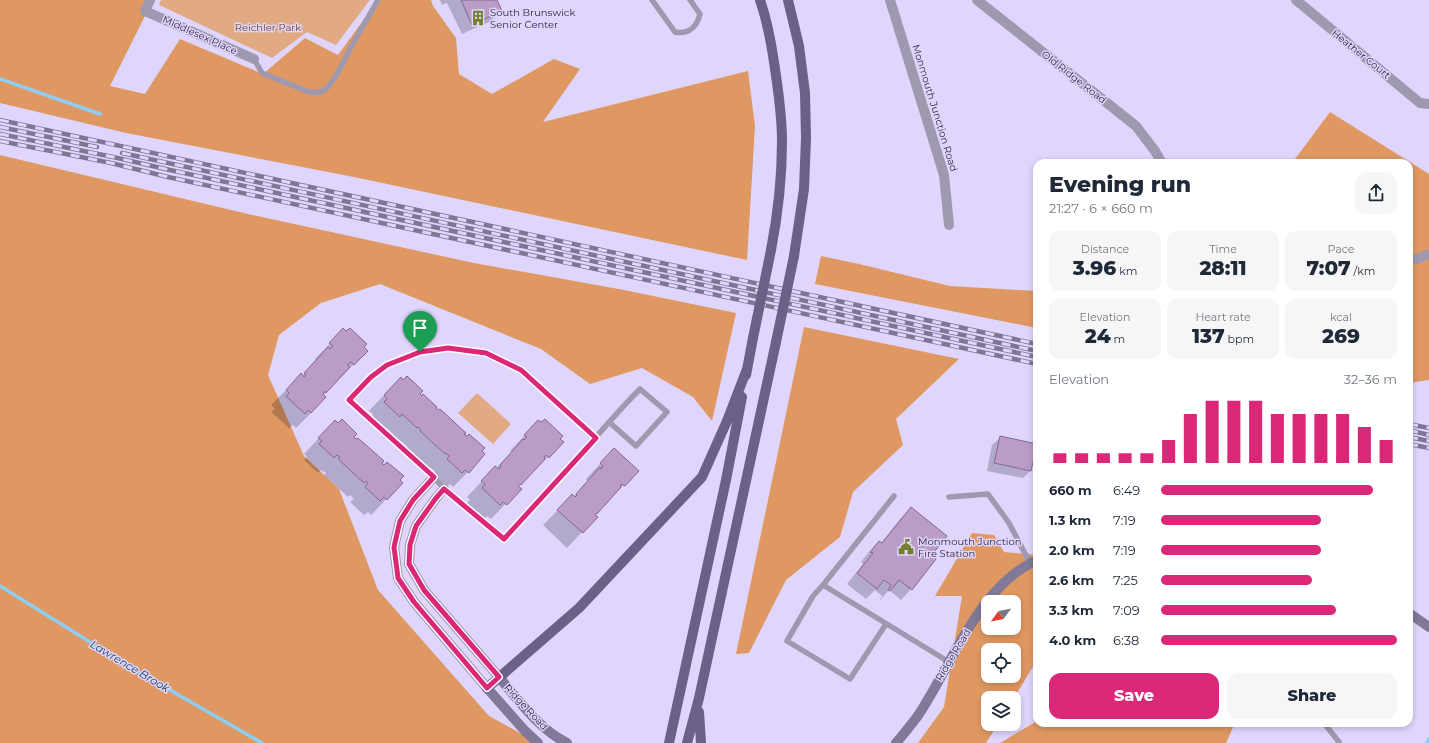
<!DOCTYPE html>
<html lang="en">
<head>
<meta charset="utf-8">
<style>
	body { margin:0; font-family:Montserrat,sans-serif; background:#f6f6f7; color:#1f2937; height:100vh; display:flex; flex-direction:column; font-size:15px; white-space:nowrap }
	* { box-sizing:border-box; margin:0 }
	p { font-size:13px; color:#747a83 }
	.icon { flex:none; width:22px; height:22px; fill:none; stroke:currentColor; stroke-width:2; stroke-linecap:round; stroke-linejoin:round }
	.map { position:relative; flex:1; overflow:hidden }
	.details { position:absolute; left:1033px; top:159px; width:380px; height:568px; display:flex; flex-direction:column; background:#fff; border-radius:12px; box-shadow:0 2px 6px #0003 }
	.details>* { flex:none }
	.needle { width:26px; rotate:238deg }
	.fabs { position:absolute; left:981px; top:595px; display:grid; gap:8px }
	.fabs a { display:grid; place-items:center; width:40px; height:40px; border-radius:8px; background:#fff; box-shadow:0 2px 6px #0003; font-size:20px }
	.pin { position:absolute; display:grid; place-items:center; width:34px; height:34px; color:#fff; margin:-41px -17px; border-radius:50% 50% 50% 0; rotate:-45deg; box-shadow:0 0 4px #0007 }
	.pin .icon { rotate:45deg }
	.round { display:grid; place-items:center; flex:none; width:42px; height:42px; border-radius:12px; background:#f6f6f7 }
	.headline { display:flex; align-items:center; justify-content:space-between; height:68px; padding:0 16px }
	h1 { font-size:22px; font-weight:800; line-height:30px }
	.stats { display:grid; grid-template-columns:repeat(3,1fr); gap:6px; height:68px; padding:4px 16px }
	.stats div { display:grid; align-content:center; border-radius:10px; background:#f6f6f7; text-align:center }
	.stats b { font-size:20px; font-weight:800 }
	.stats small { font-size:11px; font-weight:400 }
	.stats p { font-size:11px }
	.chart { height:112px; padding:8px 16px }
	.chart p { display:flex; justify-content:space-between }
	.chart svg { width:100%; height:72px; margin-top:4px; stroke:#db2777; stroke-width:6 }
	.primary-button { display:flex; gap:8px; margin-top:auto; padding:8px 16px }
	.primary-button a { flex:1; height:46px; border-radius:12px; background:#db2777; color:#fff; font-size:16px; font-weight:800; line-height:46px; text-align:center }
	.primary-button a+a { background:#f6f6f7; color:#1f2937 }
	ul { padding:0 16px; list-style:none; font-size:13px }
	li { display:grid; grid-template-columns:64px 48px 1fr; align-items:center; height:30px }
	li i { height:10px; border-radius:5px; background:#db2777 }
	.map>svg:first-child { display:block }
	.green { fill:#e1aa83 }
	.forest { fill:#e09862; fill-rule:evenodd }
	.shadow { fill:#0003 }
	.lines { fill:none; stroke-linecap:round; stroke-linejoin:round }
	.stream { stroke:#8ccef7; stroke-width:3.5 }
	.building { fill:#bb9cc6; stroke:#856890 }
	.lane { stroke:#9e99ae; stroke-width:5.5 }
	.street { stroke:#9e99ae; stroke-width:10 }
	.secondary { stroke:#817997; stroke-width:10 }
	.primary { stroke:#6b6187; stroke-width:10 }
	.rail-casing { stroke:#7e7793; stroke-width:4.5 }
	.rail { stroke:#dfd5fd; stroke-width:3; stroke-dasharray:9; stroke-linecap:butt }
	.primary-bridge { stroke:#6b6187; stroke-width:10 }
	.route-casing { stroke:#fff; stroke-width:8 }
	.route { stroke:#db2777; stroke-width:5 }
	.labels { text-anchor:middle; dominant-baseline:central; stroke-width:3; stroke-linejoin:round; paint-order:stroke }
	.poi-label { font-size:10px; fill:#2f2a3d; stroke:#dfd5fd; text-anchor:start }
	.park-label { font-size:10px; fill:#73431c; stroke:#dfd5fd }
	.street-label { font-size:10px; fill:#2f2a3d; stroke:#dfd5fd }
	.water-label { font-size:11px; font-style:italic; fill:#153b50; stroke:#dfd5fd }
</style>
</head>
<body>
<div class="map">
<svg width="1429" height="743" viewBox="0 0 1429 743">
	<rect width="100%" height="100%" fill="#dfd5fd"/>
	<path class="green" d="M161,0H370L336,45L307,32L272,58L159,5Z
		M477,393L511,424L493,444L458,413Z"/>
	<path class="forest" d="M0,0H153L110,86L145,94L180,39L263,74L305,38L338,55L378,0H431L433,6L456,38L459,74L492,94L554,59L580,69L543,122L748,71L755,126L747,260L354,177L126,133L0,103Z
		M1330,112L1429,174V380L1409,383V163H1292Z
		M0,155L248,214L474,263L624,290L736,313L712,421L693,397L642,368L590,384L541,349L380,284L321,303L279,335L268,375L304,456L339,489L378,590L489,716L538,743H0Z
		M821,256L859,264L950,286L1037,291V328L815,284Z
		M804,327L959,359L896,419L903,445L853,492L840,537L786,580L749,653L736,654Z
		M972,533L994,535L1004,552L1037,555V660L1014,698H988V724H998L986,743H918L944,707L962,596H935ZM988,602H1014V628H988ZM988,650H1014V676H988Z
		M1037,721V723H1235L1226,743H1000Z"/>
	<path class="shadow" d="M440,0H496L501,11L491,21L462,34L447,3L442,5Z
		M343,330L354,364L323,395L311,413L296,428L293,425L289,428L271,412L275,409L271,405L301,375L302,376L316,360L315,359Z
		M386,393L419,394L463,434L468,472L453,487L450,484L446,487L433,474L435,472L431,468L430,469L406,447L407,446L402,442L401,443L387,428L384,431L369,418L373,414L369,411Z
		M335,421L402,483L371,515L368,512L364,515L350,502L354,499L350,495L348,497L324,475L326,473L321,470L318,473L304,460L307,457L304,454Z
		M538,421L548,457L533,472L532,471L518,487L520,489L491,519L487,516L484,519L467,503L470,500L467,497L495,467L496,468L512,452L510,451Z
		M1000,438L1030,471L1023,478L987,471L992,445Z
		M614,449L624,485L594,515L596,517L567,548L543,525L572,496L573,497L588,481L586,479Z
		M911,508L930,556L935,560L911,589L901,600L889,590L879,601L882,596L875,590L866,599L847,584L863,564L861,562L869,552L879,542L881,543L901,518Z"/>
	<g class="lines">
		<path class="stream" d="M0,79L100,114
			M0,586L130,667L262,743
			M1427,743L1429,739"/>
	</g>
	<path class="building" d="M461,0H497L502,11L472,25Z
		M343,328L346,331L350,328L367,344L364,347L368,351L354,365L351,362L347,365L350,367L326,393L325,391L323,394L326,397L311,413L308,410L305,414L286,396L289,393L286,390L301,373L304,377L306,374L304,373L328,347L330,349L333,346L329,343Z
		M407,376L423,391L420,394L422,396L423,394L437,407L436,408L438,410L440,409L466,433L464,434L467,436L469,434L485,448L482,451L485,454L469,473L465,470L462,473L447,459L449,456L446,453L445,454L420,431L421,430L418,427L417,428L402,414L400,417L384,402L387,399L384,395L401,377L403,380Z
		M342,419L357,434L354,437L356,439L358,438L384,461L382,463L384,465L387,462L404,476L400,480L403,483L387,500L384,497L380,501L365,487L368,483L366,481L364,483L338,459L340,457L337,455L334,458L319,444L322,441L318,438L335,420L338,423Z
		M545,419L563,436L560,439L564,442L549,458L546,455L544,457L545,459L521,485L520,484L518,486L522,489L507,505L503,502L500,505L482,488L485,484L481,481L495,466L499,469L501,466L500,465L523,439L524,440L527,437L524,435L538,420L541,422Z
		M1000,436L1037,444L1031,471L994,463Z
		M614,448L639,471L625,486L622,484L620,486L621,487L597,514L596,513L595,515L598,517L583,533L557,510L572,494L575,497L577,495L576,494L600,467L601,469L603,466L600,463Z
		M911,507L947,536L931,556L936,559L912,590L899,580L890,591L888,590L891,585L884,580L877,589L857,573L873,553L870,552L879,541L882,543Z"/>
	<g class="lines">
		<path class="lane" d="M652,0L675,32C689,35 697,26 700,14L690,0
			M254,59L262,73L309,92H321L328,87L336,76L351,47L378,0
			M595,438L521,370L486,353L448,347L420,352L387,365L371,377L349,400L434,477L444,489L504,539C525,515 547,492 568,469C592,442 615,414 640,389L667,412L636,446L609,422
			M949,497L988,494L1009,523L1030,563
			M823,585L894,496
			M886,624L850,679L787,641L813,596L823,585L949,662
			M1324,723L1339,742"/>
		<path class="street" d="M150,0L145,11L254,59
			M890,0L944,175L949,225
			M977,0L1136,126L1155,151L1162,163
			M1296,0L1420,103L1429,104
			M1409,260L1417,259L1429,254
			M434,477L413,500L400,521L394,547L398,578L414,602L487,688
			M444,489L436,498L416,526L410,545L409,564L424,590L499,677"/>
		<path class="secondary" d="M1409,613L1429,627
			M499,677C519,701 539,729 567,743
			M487,688L525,731L538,743
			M896,743C903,735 910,726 917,717C952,666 977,587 1037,560"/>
		<path class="primary" d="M760,0C767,20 771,42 774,62C778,88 782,115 782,141C782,178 778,214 771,250
			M788,0L799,46L805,93L806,138L804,189L794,256
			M746,375L753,338
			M487,688L579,608L702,477L727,421L747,369
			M699,712L701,743
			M669,743L726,480L742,397
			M687,743L699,698L776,342"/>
		<defs>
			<path id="rail" d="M0,120L1037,344
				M0,127L97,147
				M0,134L113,157L170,170L1037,357
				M0,141L111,163L168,177L1037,364
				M122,153L1037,351
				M1409,424L1429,428
				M1409,430L1429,435
				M1409,437L1429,441
				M1409,444L1429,448"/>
		</defs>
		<use href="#rail" class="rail-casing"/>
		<use href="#rail" class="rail"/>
		<path class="primary-bridge" d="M753,338L771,250
			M776,342L794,256"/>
	</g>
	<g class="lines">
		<defs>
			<path id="route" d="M448,348L486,353L521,370L596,438L504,539L444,489L436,498L416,526L410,545L409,564L424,590L499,677L487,688L414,602L398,578L394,547L400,521L413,500L434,477L349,400L371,377L387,365L420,352Z"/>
		</defs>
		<use href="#route" class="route-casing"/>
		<use href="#route" class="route"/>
	</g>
	<defs>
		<symbol id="building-bare" viewBox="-9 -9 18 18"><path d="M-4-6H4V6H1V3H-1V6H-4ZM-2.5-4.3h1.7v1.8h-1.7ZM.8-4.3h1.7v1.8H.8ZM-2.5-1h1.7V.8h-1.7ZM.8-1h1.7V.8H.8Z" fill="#747f2c" stroke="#dfd5fd" stroke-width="2.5" paint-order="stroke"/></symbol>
		<symbol id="civic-bare" viewBox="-9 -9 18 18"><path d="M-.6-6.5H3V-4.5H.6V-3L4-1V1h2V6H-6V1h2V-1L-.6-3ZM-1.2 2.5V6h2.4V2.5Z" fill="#747f2c" stroke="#dfd5fd" stroke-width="2.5" paint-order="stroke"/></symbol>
	</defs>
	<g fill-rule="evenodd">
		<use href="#building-bare" x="467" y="7" width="22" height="22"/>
		<use href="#civic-bare" x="895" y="536" width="22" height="22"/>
	</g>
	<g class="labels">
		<g class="poi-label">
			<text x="490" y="12">South Brunswick<tspan x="490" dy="12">Senior Center</tspan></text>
			<text x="918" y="541">Monmouth Junction<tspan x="918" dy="12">Fire Station</tspan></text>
		</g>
		<g class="park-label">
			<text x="268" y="27">Reichler Park</text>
		</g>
		<g class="street-label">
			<text transform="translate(200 35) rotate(24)">Middlesex Place</text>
			<text transform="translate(1361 54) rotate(39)">Heather Court</text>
			<text transform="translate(1074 77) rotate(38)">Old Ridge Road</text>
			<text transform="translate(935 108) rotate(73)">Monmouth Junction Road</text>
			<text transform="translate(953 655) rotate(-59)">Ridge Road</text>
			<text transform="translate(526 707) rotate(47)">Ridge Road</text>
		</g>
		<g class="water-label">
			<text transform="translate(130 666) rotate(31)">Lawrence Brook</text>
		</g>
	</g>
</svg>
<div class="fabs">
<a><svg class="needle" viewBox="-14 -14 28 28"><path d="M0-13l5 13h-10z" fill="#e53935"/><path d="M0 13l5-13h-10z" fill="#747a83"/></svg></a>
<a><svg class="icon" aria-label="locate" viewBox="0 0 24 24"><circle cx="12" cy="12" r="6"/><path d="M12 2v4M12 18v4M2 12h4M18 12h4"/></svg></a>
<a><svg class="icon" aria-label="layers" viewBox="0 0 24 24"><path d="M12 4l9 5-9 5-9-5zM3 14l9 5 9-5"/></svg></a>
</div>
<div class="pin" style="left:420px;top:352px;background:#1e9e55"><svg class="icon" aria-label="arrive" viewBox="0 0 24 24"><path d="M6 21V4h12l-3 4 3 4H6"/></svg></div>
<section class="details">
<div class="headline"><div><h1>Evening run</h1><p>21:27 · 6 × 660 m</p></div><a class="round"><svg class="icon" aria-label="share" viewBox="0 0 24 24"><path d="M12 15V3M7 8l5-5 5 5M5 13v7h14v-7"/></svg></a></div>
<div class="stats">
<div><p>Distance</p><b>3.96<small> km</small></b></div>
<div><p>Time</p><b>28:11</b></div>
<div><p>Pace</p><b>7:07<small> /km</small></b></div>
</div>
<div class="stats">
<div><p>Elevation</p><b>24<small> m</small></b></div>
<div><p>Heart rate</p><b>137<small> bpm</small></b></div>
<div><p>kcal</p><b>269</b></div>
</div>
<div class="chart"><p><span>Elevation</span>32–36 m</p>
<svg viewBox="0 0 160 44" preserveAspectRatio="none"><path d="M5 44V38M15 44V38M25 44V38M35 44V38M45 44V38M55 44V30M65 44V14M75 44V6M85 44V6M95 44V6M105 44V14M115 44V14M125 44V14M135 44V14M145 44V22M155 44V30"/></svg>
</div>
<ul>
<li><b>660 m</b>6:49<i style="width:90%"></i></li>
<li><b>1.3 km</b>7:19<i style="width:68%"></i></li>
<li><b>2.0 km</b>7:19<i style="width:68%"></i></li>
<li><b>2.6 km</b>7:25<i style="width:64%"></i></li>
<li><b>3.3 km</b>7:09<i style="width:74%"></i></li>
<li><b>4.0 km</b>6:38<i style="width:100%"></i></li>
</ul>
<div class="primary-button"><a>Save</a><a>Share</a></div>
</section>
</div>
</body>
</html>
